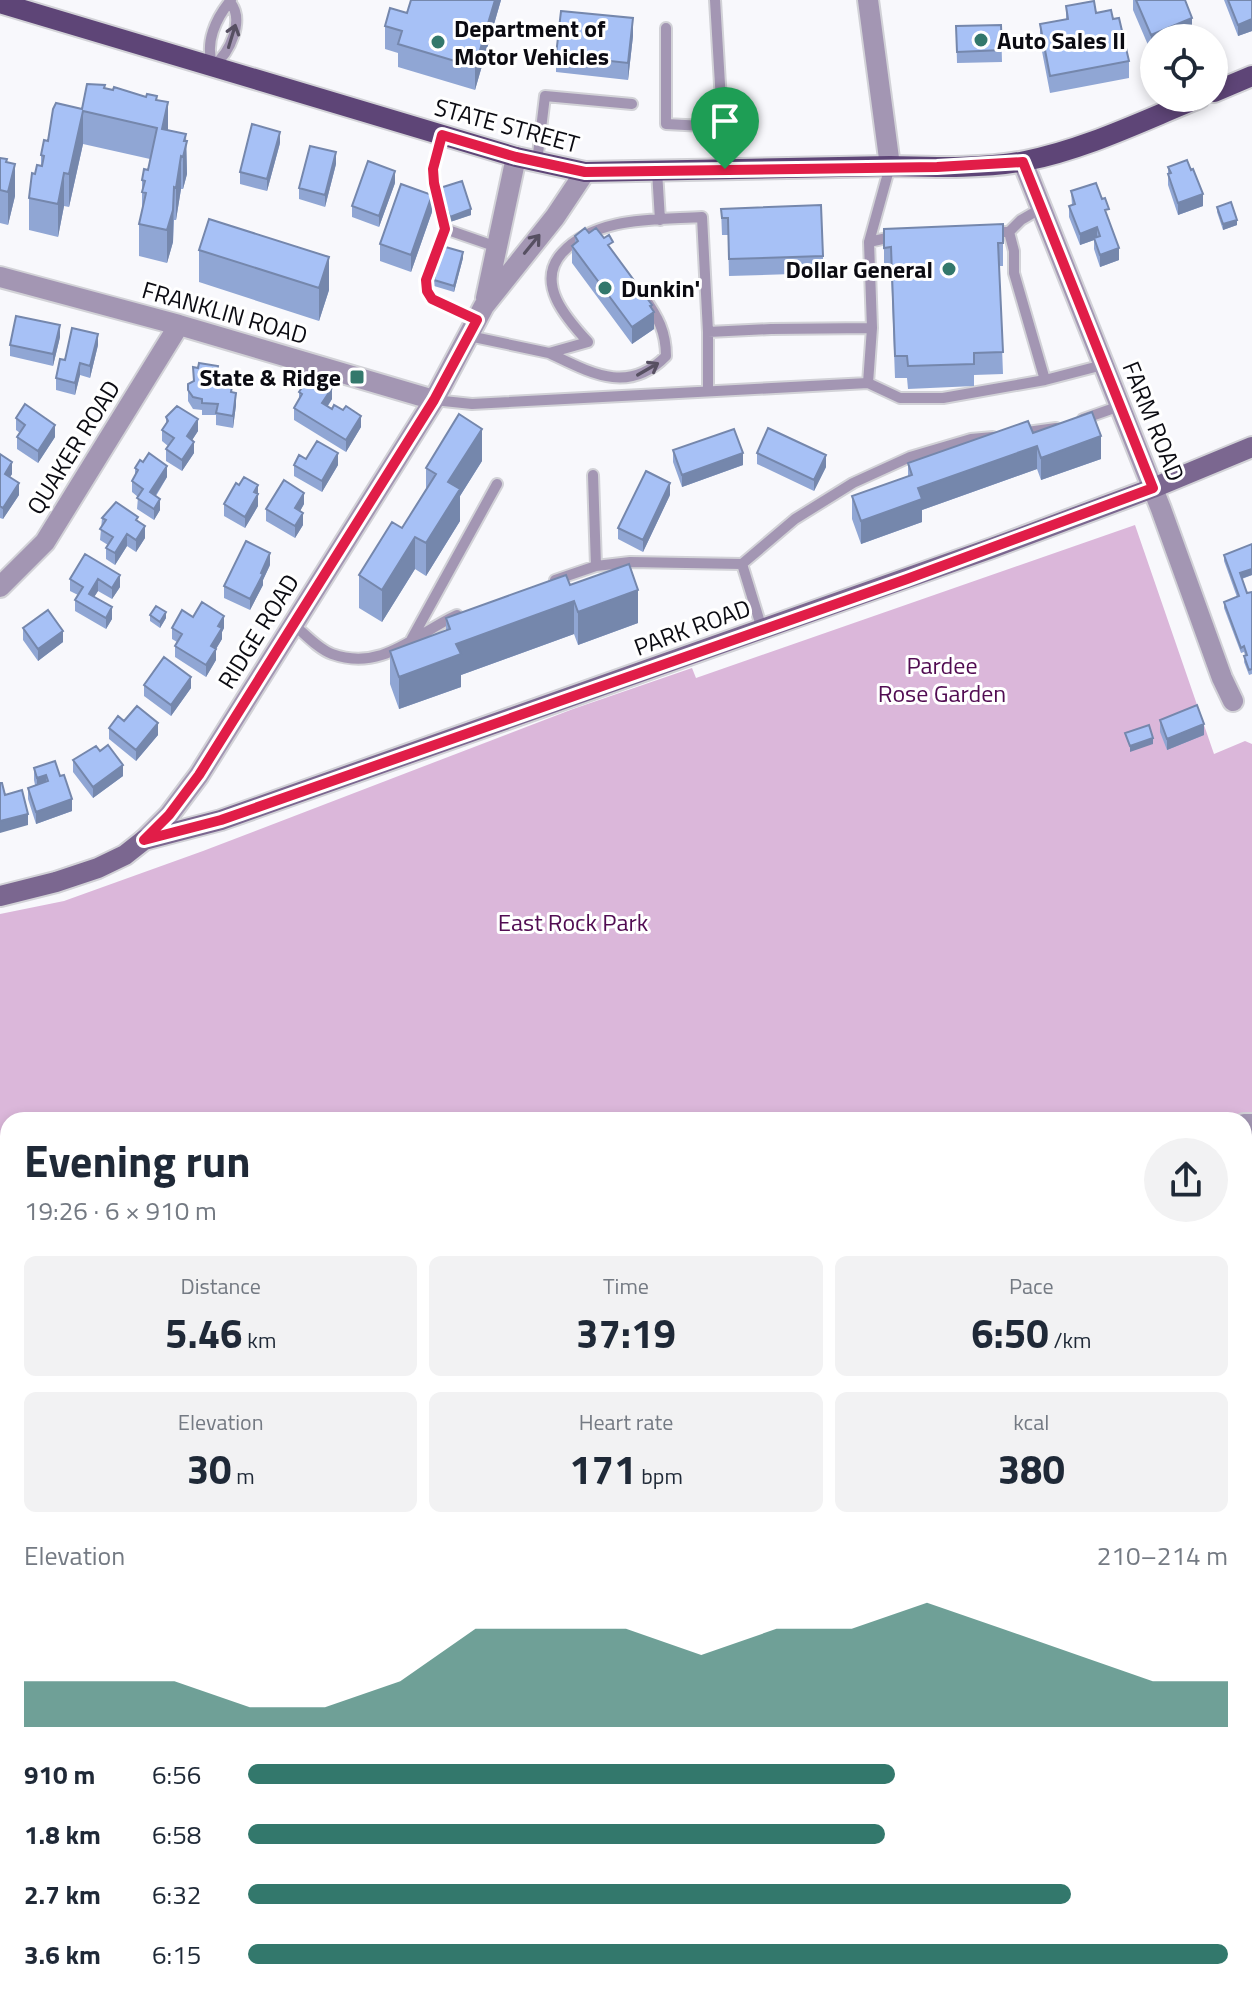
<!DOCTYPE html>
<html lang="en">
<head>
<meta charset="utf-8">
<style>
	body { margin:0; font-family:"Titillium Web",sans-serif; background:#f2f2f3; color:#1f2937; height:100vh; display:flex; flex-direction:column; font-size:30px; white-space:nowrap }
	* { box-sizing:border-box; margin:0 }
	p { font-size:26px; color:#747a83 }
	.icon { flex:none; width:44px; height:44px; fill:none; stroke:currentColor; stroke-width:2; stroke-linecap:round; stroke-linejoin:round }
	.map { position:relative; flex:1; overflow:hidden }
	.drawer { position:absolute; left:0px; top:1112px; width:1252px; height:890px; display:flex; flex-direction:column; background:#fff; border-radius:24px 24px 0 0; box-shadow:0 4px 12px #0003 }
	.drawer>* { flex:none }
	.controls { position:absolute; left:1140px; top:24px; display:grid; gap:16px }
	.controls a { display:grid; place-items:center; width:88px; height:88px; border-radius:50%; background:#fff; box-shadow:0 4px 12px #0003; font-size:40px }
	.pin { position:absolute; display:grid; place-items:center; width:68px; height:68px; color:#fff; margin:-82px -34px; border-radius:50% 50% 50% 0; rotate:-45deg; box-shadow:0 0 8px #0007 }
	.pin .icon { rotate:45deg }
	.round { display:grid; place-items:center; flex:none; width:84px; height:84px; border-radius:42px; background:#f2f2f3 }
	.head { display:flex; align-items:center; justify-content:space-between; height:136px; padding:0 24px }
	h1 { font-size:44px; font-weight:700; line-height:60px }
	.figures { display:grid; grid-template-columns:repeat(3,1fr); gap:12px; height:136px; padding:8px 24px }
	.figures div { display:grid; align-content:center; border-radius:12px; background:#f2f2f3; text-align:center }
	.figures b { font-size:40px; font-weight:700 }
	.figures small { font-size:22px; font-weight:400 }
	.figures p { font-size:22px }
	.chart { height:224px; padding:16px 24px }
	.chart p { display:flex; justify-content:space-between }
	.chart svg { width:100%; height:144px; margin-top:8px; fill:#33786c; opacity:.7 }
	ul { padding:0 24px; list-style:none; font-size:26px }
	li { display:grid; grid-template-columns:128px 96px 1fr; align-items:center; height:60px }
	li i { height:20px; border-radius:10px; background:#33786c }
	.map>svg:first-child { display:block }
	.green { fill:#dbb7da; fill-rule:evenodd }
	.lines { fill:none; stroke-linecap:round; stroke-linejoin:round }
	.service-casing { stroke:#d2d2d7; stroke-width:14 }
	.pedestrian-casing { stroke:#d2d2d7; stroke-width:18 }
	.minor-casing { stroke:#d2d2d7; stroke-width:24 }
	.secondary-casing { stroke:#d2d2d7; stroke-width:24 }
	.primary-casing { stroke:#d2d2d7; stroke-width:24 }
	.service { stroke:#a396b3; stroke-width:10 }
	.pedestrian { stroke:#a396b3; stroke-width:14 }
	.minor { stroke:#a396b3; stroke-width:20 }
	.secondary { stroke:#7b6790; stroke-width:20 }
	.primary { stroke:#5e4577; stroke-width:20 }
	.wall { fill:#90a6d4 }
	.shaded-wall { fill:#7587ac }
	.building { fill:#a7c1f6; stroke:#7587ac; stroke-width:2 }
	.oneway { stroke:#575062 }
	.route-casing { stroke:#fff; stroke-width:16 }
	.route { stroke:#e11d48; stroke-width:10 }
	.poi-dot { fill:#33786c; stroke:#fff; stroke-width:3 }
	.labels { text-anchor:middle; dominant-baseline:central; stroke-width:6; stroke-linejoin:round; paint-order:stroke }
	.poi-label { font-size:24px; font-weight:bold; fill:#0b0b12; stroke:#fff; text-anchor:start }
	.street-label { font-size:24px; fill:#0b0b12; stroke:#fff }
	.park-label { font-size:24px; fill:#510c52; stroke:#fff }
</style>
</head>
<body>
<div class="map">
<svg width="1252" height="2001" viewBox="0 0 1252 2001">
	<rect width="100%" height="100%" fill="#f8f8fc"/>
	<path class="green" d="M1135,525L1214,754L1245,741L1252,744V2001H0V914L64,901L203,851L573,709L692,668L696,678ZM8,1120H1244V1994H8Z"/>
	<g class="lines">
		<defs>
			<path id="service" d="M715,0L725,169
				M230,2C245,20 230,53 213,66C204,43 216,18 231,0
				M666,28V124L723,127
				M442,135L433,169L434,183L445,229L426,280L427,291L432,299L477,320
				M537,162L545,96L632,104
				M657,171L660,220
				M445,229L497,247
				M992,232H1009L1014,251V273L1045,380L1103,365
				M1009,232L1021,220L1040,209
				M869,242L890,166
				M708,332V390
				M469,336L549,353L588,342C566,318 535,283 562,253C596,216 656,220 702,217L708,332L771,329L872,328L869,242L896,236
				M549,353C591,373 628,395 666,356C666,332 658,317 644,297
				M868,383L900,398H943L1045,380
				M434,400L472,404L868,383L872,328
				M1083,419L1120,406
				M1020,433L1056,428
				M593,475L596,566
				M742,564L795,519L853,483L910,457L971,439L993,437
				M555,580L596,566L630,562L742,564L762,629
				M293,624C304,633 318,649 332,654C383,672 415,634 457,615
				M410,642L497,484"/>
			<path id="pedestrian" d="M0,1812H8
				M427,1994L437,2001"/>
			<path id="minor" d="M868,0L890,166
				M1023,162L1161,509L1222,678L1233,701
				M0,277L179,325L434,400
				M486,298L516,157
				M0,587L45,542L179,325
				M144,840L169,815L199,775L434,400L484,306L555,217L585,172
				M1244,1124H1252
				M0,1352L8,1348"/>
			<path id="secondary" d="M0,896L56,882L98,868L125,855L144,840L221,820L992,548L1153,488L1252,447"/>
			<path id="primary" d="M0,3L516,157L585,172L890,166C933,167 983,169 1025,161C1086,149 1142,121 1199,98
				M1214,92L1252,76"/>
		</defs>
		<use href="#service" class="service-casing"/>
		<use href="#pedestrian" class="pedestrian-casing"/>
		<use href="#minor" class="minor-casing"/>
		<use href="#secondary" class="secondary-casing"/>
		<use href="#primary" class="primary-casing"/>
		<use href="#service" class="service"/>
		<use href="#pedestrian" class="pedestrian"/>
		<use href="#minor" class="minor"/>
		<use href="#secondary" class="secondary"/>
		<use href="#primary" class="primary"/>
	</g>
	<path class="wall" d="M411,0H501L475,90L398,67V53L385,49V26L407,13Z
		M1133,0H1185L1192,36L1154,38V51L1151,52L1133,10Z
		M1224,0H1252V31L1238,36Z
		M1066,6L1096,13L1113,19L1129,61V78L1050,93L1040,41V24L1066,19Z
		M1001,25L1002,62L957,63L956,26Z
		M633,36L628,80L556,72V55Z
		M105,88L157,100L168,130L186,141L187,174L183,189H181L176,220H174L173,242L167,263L139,256V224L142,209V180L148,170L150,159L83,144L69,207L64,206L58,237L29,230V198L35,174L41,165V155L48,141Z
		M280,143L267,191L240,184V172Z
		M0,158L7,162L15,196L8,225L0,223Z
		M336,164L325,207L299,199V188Z
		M1168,167L1203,206L1178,215L1168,185Z
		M395,183L379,227L352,217V206Z
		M440,188L471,215L450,222L440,194Z
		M1071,191L1109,219L1119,260L1100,267L1094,249V240L1080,245L1069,217V206L1072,205Z
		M1217,207L1237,225L1223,230L1217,212Z
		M721,209L823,256V273L729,276L728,235H722Z
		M432,212L411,272L380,261V244Z
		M1003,224V266H999L1003,374L974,375V386L908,389L907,378H895L891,270H884V229Z
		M589,233L613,252L652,309L654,329L632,344L572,263V246L575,244V236Z
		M199,250L329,290L319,321L199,282Z
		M463,258L454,292L434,286V280Z
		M60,337L53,366L10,356V345Z
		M98,345L90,378L80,375L75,395L56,390V378L65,360Z
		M218,378L233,393L236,405L233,428L216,425V415H202V410L193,409L188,401V390Z
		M299,392L332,399L328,406L361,427L346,452L294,420V408L299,400Z
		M166,417L198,431L192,440L194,453L182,471L166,461V449L168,446L162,441V430L166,423Z
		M16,418L55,437L38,463L17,449V437L20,433L16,430Z
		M1033,433L1101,459L1041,480L1037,469L922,510V522L861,544L852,519V496L908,476V463Z
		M673,450L743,465L682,487L673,462Z
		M757,453L826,467L814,491L757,464Z
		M0,454L12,474L10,477L19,495L3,519L0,518Z
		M482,461L460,496V521L426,576L415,569L382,622L359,608V575L402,528L426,489V468Z
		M294,465H338L322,492L294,476Z
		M135,468L167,477L156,496L160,510L154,520L137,509L138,497L132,492V481L135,475Z
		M239,485H258V506L245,528L224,516V504Z
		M670,495L643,552L618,539V528Z
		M304,504L300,511L303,525L295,538L266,521V509Z
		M102,518L138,522L145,538L136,552L127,546L115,565L106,559V548L108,545L100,540Z
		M1252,544V575L1242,579L1247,593L1252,592V674L1249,675L1244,662L1245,655L1244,652L1241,653L1224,608V602L1237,597L1224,561V555Z
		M85,554L120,587L112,599L98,591L94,597L112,619L106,629L75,611V600L78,595L70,591V579Z
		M270,565L263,580V585L250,610L224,598V586Z
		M570,585L638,623L578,645L574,634L461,675V687L399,709L390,684V651L446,631V618Z
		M150,615L166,618L160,628L150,621Z
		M193,617L224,628L222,632V639L216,649V660L206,677L175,657V646L177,642L172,639V628Z
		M23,628L63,642L38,661L23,640Z
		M144,685L191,688L171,716L144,696Z
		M1160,720L1204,735L1167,750L1160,732Z
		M124,721L158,735L136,761L109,739V728Z
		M100,751L123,776L93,798L73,772V760Z
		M55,761L72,811L36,824L28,799V788L35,785L34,780V768Z"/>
	<path class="shaded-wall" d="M495,0H501L475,90V67Z
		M633,18V36L628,80V63Z
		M1192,18V36L1186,38H1154V51L1151,52V35Z
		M1252,19V31L1238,36V25Z
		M168,102V135L162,129Z
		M83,111V144L69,207V174Z
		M280,132V143L267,191V179Z
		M186,134L187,174L183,189V157Z
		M336,152V164L325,207V195Z
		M181,156V189L176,220V188Z
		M15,164V196L8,225V192Z
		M395,171V183L379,227V216Z
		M64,173V206L58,237V204Z
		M174,187L173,242L167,263V230Z
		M1203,194V206L1178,215V203Z
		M432,195V212L411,272V255Z
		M471,209V215L450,222V217Z
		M1237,220V225L1223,230V224Z
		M1097,227V239L1080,245V234Z
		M1119,248V260L1100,267V255Z
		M463,252V258L454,292V286Z
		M329,257V290L319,321V288Z
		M652,305V313L654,312V329L632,344V327Z
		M60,325V337L53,366V354Z
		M98,334V345L90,378V366Z
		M80,363V375L75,395V383Z
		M332,388V399L322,414V403Z
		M236,393V405L233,428V416Z
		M361,416V427L346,452V440Z
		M198,419V431L187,448V436Z
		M55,425V437L38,463V451Z
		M482,429V461L460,496V521L426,576V543L448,482Z
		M1101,436V459L1041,480V458Z
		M194,442V453L182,471V460Z
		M1037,446V469L922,510V522L861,544V521L918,488Z
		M338,453V465L322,492V481Z
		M743,453V465L682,487V475Z
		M826,455V467L814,491V480Z
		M12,462V474L5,485V474Z
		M167,466V477L150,504V492Z
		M19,483V495L3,519V508Z
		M670,483V495L643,552V540Z
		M258,485V506L245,528V517L254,492Z
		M304,493V504L295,520V508Z
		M160,499V510L154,520V509Z
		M303,513V525L295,538V526Z
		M145,526V538L136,552V540Z
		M127,534V546L115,565V553Z
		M415,537V569L382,622V590Z
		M270,553V565L263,580V585L250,610V599Z
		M1252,569V575L1240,579V573Z
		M120,575V587L112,599V588Z
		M98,579V591L89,605V594Z
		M638,590V623L578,645V612Z
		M574,601V634L461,675V687L399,709V677L456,644Z
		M112,607V619L106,629V618Z
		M166,612V618L160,628V622Z
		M224,616V628L222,632V639L216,649V660L206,677V665L211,646L218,626Z
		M63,631V642L38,661V649Z
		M191,677V688L171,716V705Z
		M158,723V735L136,761V750Z
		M1204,724V735L1167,750V739Z
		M1153,738V744L1130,752V746Z
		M123,765V776L93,798V787Z
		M46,775V787L37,790V778Z
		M72,799V811L36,824V812Z
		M28,814V825L0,833V821Z"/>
	<path class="building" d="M411,0H495L475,67L398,44L402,31L385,26L390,8L407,13Z
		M1136,0H1185L1192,18L1151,35Z
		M1228,0H1252V19L1238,25Z
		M1094,1L1096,13L1111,10L1113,19L1119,18L1129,61L1050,76L1040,24L1068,19L1066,6Z
		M561,11L633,18L628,63L556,55Z
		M1001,25L1002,50L957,52L956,26Z
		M87,84L105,85L104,88L113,90L114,87L146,97L147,94L157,96L156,100L168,102L162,129L186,134L184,141H187L183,157L181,156L176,188L174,187L173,210L167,230L139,224L146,193L142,192L145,181L142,180L144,169L148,170L157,128L83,111L69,174L64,173L58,204L29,198L32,173L35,174L37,165L42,166L44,156L41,155L44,140L48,141L53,109L56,103L82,109Z
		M252,124L280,132L267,179L240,172Z
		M310,146L336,152L325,195L299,188Z
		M0,158L7,159L6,162L15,164L8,192L0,190Z
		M1187,160L1191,170L1193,169L1203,194L1178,203L1168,174L1171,173L1168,167Z
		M368,161L395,171L379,216L352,206Z
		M462,181L471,209L450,217L440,188Z
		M1096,183L1102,199L1105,198L1109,209L1105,210L1119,248L1100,255L1094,238L1100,236L1097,227L1080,234L1069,206L1075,204L1071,191Z
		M401,184L432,195L411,255L380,244Z
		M1231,202L1237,220L1223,224L1217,207Z
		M821,205L823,256L729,259L728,218H722L721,209Z
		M209,219L329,257L319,288L199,250Z
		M1003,224V243H998L1003,352L974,353V364L908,366L907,356H895L891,247L884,248V229Z
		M585,228L589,233L596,228L604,238L609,235L613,242L608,245L652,305L650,306L654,312L632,327L572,246L578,241L575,236Z
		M442,246L463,252L454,286L434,280Z
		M16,316L60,325L53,354L10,345Z
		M72,328L98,334L90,366L80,363L75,383L56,378L60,359L65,360Z
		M199,363L218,366L216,378L233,380L231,392L236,393L233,416L216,413L218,404L202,403V399L193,397L188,390V384L194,381L193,367L198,368Z
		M309,377L332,388L322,403L332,409L334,405L343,410L346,406L361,416L346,440L294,408L302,394L299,392Z
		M25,404L55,425L38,451L17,437L25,425L16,418Z
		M177,406L198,419L187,436L194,442L182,460L166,449L174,438L162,430L168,421L166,417Z
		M1092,412L1101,436L1041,458L1037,446L918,488L922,499L861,521L852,496L912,475L908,463L1028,421L1033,433Z
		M459,414L482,429L448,482L460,489L426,543L415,537L382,590L359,575L392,522L402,528L436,474L426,468Z
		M768,428L826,455L814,480L757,453Z
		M734,429L743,453L682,475L673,450Z
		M317,441L338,453L322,481L294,465L299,455L306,459Z
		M149,453L167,466L150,492L160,499L154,509L137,498L143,489L132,481L138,470L135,468L140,460L143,462Z
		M0,454L12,462L5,474L19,483L3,508L0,506Z
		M646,471L670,483L643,540L618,528Z
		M244,477L258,485L254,492L258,494L245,517L224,504L236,483L239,485Z
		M284,480L304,493L295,508L303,513L295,526L266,509Z
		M116,502L138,517L136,520L145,526L136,540L127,534L115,553L106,548L113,537L100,529L106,520L102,518Z
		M246,541L270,553L261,573L263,574L250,599L224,586Z
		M1252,544V569L1240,573L1247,593L1252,592V669L1249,670L1244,656L1247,655L1244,646L1241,648L1224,602L1239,596L1224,555Z
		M85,554L120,575L112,588L98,579L89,594L112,607L106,618L75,600L83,587L70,579Z
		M629,564L638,590L578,612L574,601L456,644L461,654L399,677L390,651L450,629L446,618L566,575L570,585Z
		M202,602L224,616L218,626L222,628L211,646L216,649L206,665L175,646L182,634L172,628L182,610L193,617Z
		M156,606L166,612L160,622L150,615Z
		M48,610L63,631L38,649L23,628Z
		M164,657L191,677L171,705L144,685Z
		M1197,705L1204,724L1167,739L1160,720Z
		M137,706L158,723L136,750L109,728L118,716L124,721Z
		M1149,725L1153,738L1130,746L1125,733Z
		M108,745L123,765L93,787L73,760L96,746L100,751Z
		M55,761L60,776L64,775L72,799L36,812L28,788L48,781L46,775L37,778L34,768Z
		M0,783H2L5,795L22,790L28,814L0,821Z"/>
	<defs><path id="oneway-shaft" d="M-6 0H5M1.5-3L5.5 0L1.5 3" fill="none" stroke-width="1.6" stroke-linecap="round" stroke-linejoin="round" transform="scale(2)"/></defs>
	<g class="oneway">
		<use href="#oneway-shaft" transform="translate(232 36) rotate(-73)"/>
		<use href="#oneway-shaft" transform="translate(532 244) rotate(-51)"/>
		<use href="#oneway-shaft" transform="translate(648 369) rotate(-30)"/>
	</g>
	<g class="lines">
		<defs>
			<path id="route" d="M442,135L516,157L585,172L937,167L1023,162L1153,488L907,579L221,820L144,840L169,815L199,775L434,400L477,320L432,299L427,291L426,280L445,229L434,183L433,169Z"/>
		</defs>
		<use href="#route" class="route-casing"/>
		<use href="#route" class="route"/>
	</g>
	<g class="poi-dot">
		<circle cx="981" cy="40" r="8"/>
		<circle cx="438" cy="42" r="8"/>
		<circle cx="949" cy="269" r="8"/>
		<circle cx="605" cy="288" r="8"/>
		<rect x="349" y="369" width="16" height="16" rx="4"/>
	</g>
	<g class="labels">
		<g class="poi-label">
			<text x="454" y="28">Department of<tspan x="454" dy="28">Motor Vehicles</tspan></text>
			<text x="997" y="40">Auto Sales II</text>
			<text x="933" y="269" text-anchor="end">Dollar General</text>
			<text x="621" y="288">Dunkin'</text>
			<text x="341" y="377" text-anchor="end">State &amp; Ridge</text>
		</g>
		<g class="street-label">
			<text transform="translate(507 125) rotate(15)">STATE STREET</text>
			<text transform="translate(225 312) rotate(16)">FRANKLIN ROAD</text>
			<text transform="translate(1154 421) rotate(68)">FARM ROAD</text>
			<text transform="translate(73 447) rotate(-58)">QUAKER ROAD</text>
			<text transform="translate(692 627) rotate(-20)">PARK ROAD</text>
			<text transform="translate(258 631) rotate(-58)">RIDGE ROAD</text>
		</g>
		<g class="park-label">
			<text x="942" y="665">Pardee<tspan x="942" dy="28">Rose Garden</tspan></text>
			<text x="573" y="922">East Rock Park</text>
		</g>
	</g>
</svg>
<div class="controls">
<a><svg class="icon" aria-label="locate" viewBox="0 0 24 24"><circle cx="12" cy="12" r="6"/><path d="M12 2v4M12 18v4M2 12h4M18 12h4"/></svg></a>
</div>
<div class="pin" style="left:725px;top:169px;background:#1e9e55"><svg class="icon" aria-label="arrive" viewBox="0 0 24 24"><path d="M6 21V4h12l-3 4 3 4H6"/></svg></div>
<section class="drawer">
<div class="head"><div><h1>Evening run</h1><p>19:26 · 6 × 910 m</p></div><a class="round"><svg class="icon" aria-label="share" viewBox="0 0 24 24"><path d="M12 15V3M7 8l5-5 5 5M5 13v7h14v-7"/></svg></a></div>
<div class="figures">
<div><p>Distance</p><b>5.46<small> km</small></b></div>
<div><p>Time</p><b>37:19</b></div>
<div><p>Pace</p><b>6:50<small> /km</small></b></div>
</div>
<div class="figures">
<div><p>Elevation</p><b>30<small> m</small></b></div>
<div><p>Heart rate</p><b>171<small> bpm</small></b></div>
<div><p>kcal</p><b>380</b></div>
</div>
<div class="chart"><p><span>Elevation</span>210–214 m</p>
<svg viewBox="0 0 160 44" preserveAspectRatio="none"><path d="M0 44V30L10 30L20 30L30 38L40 38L50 30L60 14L70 14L80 14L90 22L100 14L110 14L120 6L130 14L140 22L150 30L160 30V44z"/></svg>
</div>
<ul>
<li><b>910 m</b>6:56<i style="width:66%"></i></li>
<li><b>1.8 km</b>6:58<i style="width:65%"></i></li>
<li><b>2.7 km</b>6:32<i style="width:84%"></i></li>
<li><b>3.6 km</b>6:15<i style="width:100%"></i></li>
</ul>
</section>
</div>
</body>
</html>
